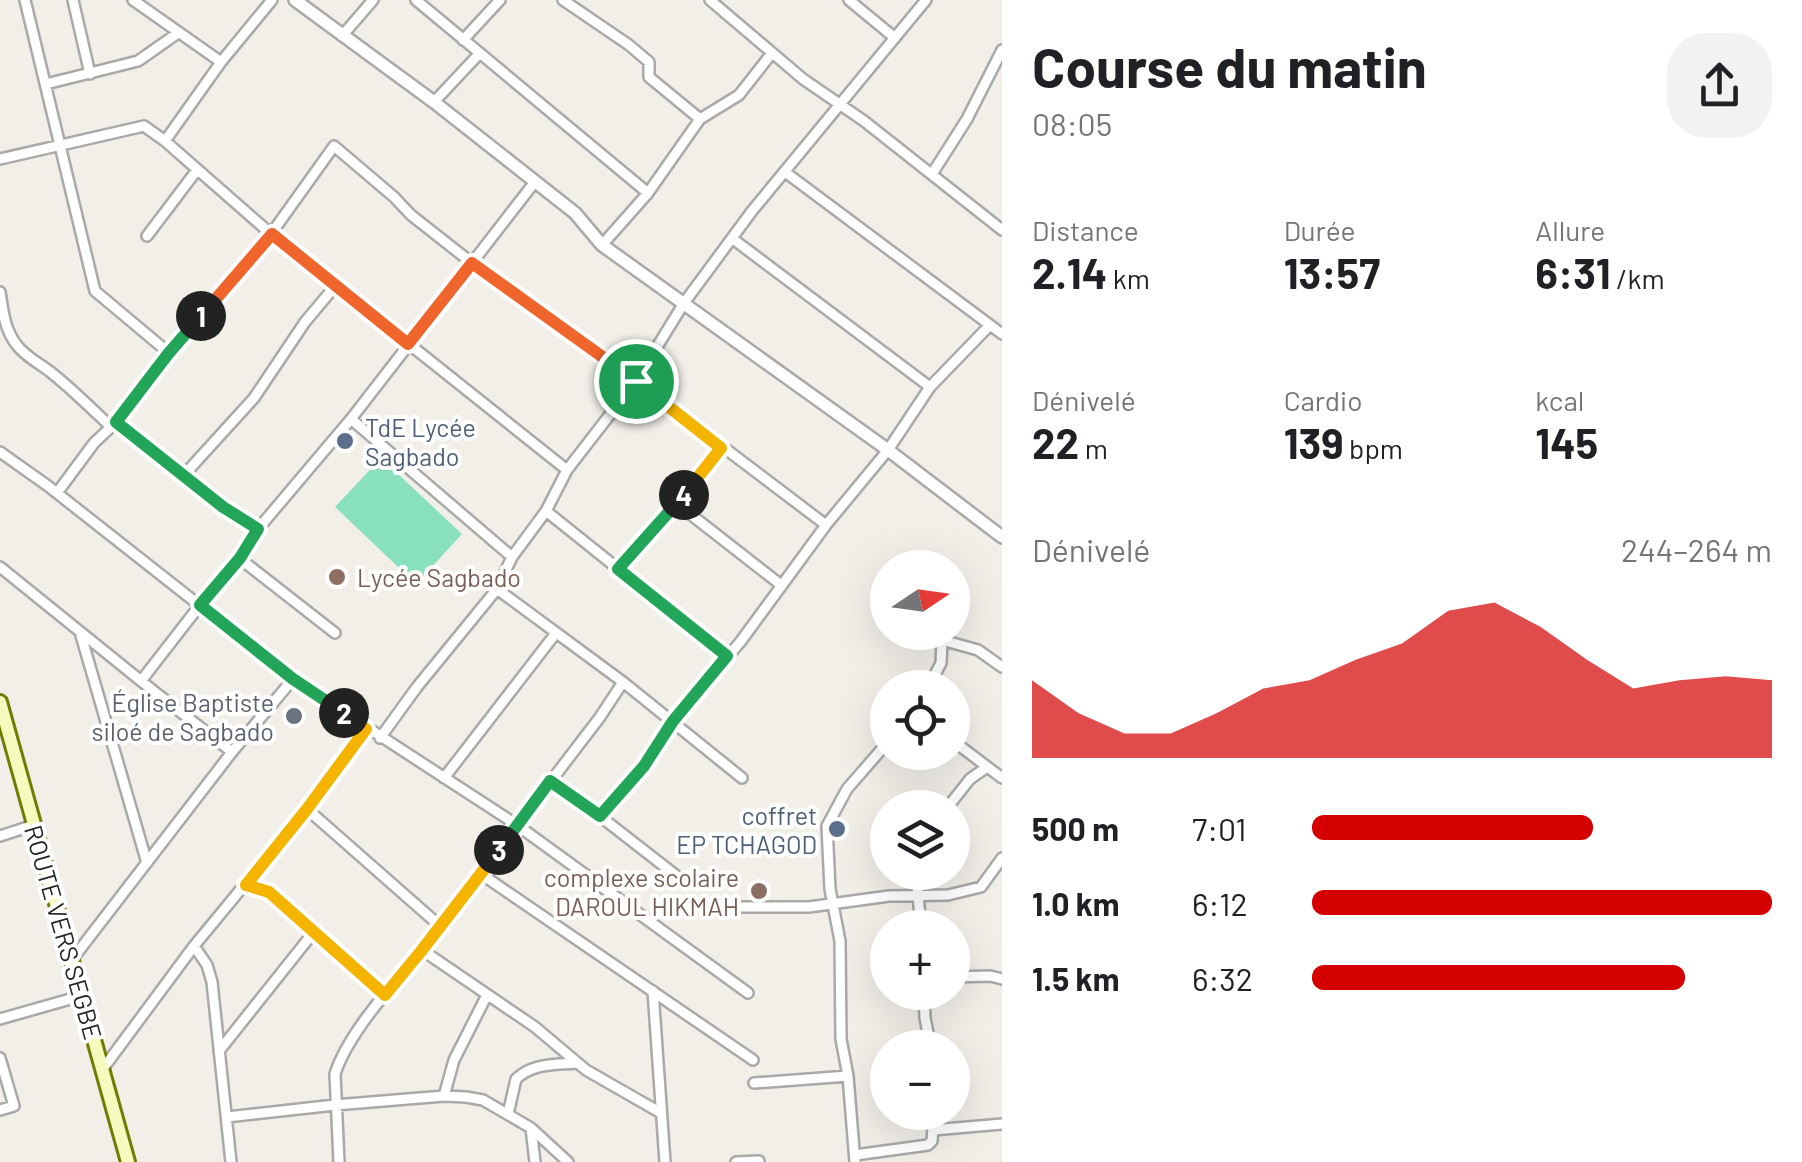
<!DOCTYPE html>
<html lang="fr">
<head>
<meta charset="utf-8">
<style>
	body { margin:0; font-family:Barlow,sans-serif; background:#f2f2f2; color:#202124; height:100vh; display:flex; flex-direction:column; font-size:38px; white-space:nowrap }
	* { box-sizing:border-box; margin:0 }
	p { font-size:32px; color:#757577 }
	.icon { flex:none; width:55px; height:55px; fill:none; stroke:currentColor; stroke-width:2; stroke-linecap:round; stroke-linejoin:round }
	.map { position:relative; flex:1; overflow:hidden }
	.panel { display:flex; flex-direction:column; background:#fff; width:800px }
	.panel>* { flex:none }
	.needle { width:65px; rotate:77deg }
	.tools { position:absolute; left:870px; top:550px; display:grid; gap:20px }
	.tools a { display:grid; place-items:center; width:100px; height:100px; border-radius:50%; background:#fff; box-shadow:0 10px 40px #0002; font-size:50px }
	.pin { position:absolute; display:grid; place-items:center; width:85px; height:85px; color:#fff; margin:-42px; border:5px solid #fff; border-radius:50%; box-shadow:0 2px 10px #0007 }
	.km { position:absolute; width:50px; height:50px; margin:-25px; border-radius:50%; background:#222; color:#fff; font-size:28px; line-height:50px; text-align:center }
	.round { display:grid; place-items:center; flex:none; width:105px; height:105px; border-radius:40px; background:#f2f2f2 }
	.head { display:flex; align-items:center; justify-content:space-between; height:170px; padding:0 30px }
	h1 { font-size:55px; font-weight:700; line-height:75px }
	.metrics { display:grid; grid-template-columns:repeat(3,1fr); gap:15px; height:170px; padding:10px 30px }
	.metrics div { display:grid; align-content:center }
	.metrics b { font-size:42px; font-weight:700 }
	.metrics small { font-size:28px; font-weight:400 }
	.metrics p { font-size:28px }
	.chart { height:280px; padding:20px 30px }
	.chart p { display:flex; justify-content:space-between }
	.chart svg { width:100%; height:180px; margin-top:10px; fill:#d40000; opacity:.7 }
	ul { padding:0 30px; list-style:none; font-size:32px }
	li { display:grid; grid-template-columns:160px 120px 1fr; align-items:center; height:75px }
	li i { height:25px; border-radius:12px; background:#d40000 }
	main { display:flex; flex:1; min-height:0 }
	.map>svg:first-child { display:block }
	.pitch { fill:#88e0be }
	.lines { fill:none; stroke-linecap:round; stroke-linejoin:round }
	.minor-casing { stroke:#a9a9a9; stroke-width:14 }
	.tertiary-casing { stroke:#a9a9a9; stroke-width:16 }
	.secondary-casing { stroke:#707d05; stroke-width:18 }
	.minor { stroke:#fff; stroke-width:9 }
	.tertiary { stroke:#fff; stroke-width:11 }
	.secondary { stroke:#f7fabf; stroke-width:12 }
	.split-1-casing { stroke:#fff; stroke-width:20 }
	.split-2-casing { stroke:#fff; stroke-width:20 }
	.split-3-casing { stroke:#fff; stroke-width:20 }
	.split-4-casing { stroke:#fff; stroke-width:20 }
	.split-5-casing { stroke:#fff; stroke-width:20 }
	.split-1 { stroke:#f0652b; stroke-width:12 }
	.split-2 { stroke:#22a559; stroke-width:12 }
	.split-3 { stroke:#f5b400; stroke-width:12 }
	.split-4 { stroke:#22a559; stroke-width:12 }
	.split-5 { stroke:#f5b400; stroke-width:12 }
	.service-dot { fill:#5c6f8a; stroke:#fff; stroke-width:4 }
	.education-dot { fill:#8d6e63; stroke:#fff; stroke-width:4 }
	.worship-dot { fill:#6b7280; stroke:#fff; stroke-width:4 }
	.labels { text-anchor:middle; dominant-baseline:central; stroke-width:8; stroke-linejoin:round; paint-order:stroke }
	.service-label { font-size:25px; fill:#4e5e75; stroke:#fff; text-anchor:start }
	.education-label { font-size:25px; fill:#785e54; stroke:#fff; text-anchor:start }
	.worship-label { font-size:25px; fill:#5b616d; stroke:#fff; text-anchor:end }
	.street-label { font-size:25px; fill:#222; stroke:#fff }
</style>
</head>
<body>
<main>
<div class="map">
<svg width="1002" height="1162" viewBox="0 0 1002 1162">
	<rect width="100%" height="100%" fill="#f2efe9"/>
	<path class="pitch" d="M381,458L462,534L416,584L335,507Z"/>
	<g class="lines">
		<defs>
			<path id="minor" d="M25,0L95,291L169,353
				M73,0L90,74
				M133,0L221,62
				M416,0L648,193
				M563,0L629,45L649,62V77L700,119
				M710,0L803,79L864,121L1002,230
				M849,0L895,38
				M342,36L373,0
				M463,40L500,0
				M46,84L138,61L178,33
				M434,102L479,54
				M165,141L221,62L272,0
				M0,159L144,126L165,141L271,234L567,470
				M785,172L1002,334
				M932,174L967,119L1002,50
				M147,236L197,170
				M733,239L930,387
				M602,245L648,193L700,119L739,95L772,53
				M0,292C3,310 4,328 16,344C25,357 41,364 53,374C74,391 92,409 111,427L116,422L223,507L258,529
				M351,419L512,557
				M116,422L169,353L271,234L334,146L394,197L411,215L472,263L636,381L826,525
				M0,452L48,486L293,679L517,825L748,993
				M184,475L254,398L305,322L336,285
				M57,493L94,443L111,427
				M676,503L781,585
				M546,511L727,656
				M239,558L335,633
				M0,567L156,693L232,752
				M618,569L701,476L721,448
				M497,589L623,682L742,778
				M80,632L147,863
				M939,632L942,640L978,650L1002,667
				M141,681L200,605L239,558L258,529L351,419L534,183
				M928,688L941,663L942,640
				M380,738L417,687L497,589L512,557L546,511L567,470L636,381L684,303L752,211L926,0
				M952,740L1002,778
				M444,778L556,633
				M550,781L601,817L678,877
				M947,808L970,779L987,767
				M307,809L440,926
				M601,817L647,761L673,721L741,641L826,525L888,450L930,387L990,325
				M0,836L34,825
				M916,872L921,928
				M481,874L753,1060
				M246,885L264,889L278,899L385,995
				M742,907H809L889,896L948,895L981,887L1002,858
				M194,946L207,965L212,982L231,1162
				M422,950L535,1027L586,1070L661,1113
				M71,961L232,752L293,679
				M952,977L990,976L1002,979
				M653,991L665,1162
				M924,992L925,1018L931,1048
				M0,1019L81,996
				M219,1051L313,933
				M0,1058L14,1106L0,1110
				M102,1070L194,946L307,809L366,729
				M754,1083L848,1076
				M444,1096L454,1060L487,995
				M508,1114L516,1079C533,1063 554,1065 576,1063
				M227,1117L335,1105L444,1096L466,1097L483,1100L531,1128L568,1162
				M531,1128L535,1162
				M933,1130L1002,1124
				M855,1155L928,1145L932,1141L934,1112
				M339,1162L335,1074C348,1033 394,983 422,950L600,717L623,682
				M736,1162L759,1161
				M855,1162L848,1076L841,1039L840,941L830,889L827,826L847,789L888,742"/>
			<path id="tertiary" d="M295,0L434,102L575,213L602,245L888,450L1002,537"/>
			<path id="secondary" d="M0,702L128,1162"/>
		</defs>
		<use href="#minor" class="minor-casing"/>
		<use href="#tertiary" class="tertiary-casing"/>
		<use href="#secondary" class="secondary-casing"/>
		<use href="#minor" class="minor"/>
		<use href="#tertiary" class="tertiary"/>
		<use href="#secondary" class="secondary"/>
	</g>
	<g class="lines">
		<defs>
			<path id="split-1" d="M201,316L272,234L408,344L472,263L636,381"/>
			<path id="split-2" d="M201,316L168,354L116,422L223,507L258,529L240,558L200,605L293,679L344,713"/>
			<path id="split-3" d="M344,713L366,729L307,809L246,885L269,892L385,995L422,950L499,850"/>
			<path id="split-4" d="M499,850L550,781L600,816L644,766L673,721L727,656L618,569L684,495"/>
			<path id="split-5" d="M636,381L721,448L684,495"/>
		</defs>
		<use href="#split-1" class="split-1-casing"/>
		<use href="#split-2" class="split-2-casing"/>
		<use href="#split-3" class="split-3-casing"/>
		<use href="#split-4" class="split-4-casing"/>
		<use href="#split-5" class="split-5-casing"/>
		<use href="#split-1" class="split-1"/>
		<use href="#split-2" class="split-2"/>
		<use href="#split-3" class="split-3"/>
		<use href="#split-4" class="split-4"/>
		<use href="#split-5" class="split-5"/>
	</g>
	<g class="service-dot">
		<circle cx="345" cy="441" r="10"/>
		<circle cx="837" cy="829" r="10"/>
	</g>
	<g class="education-dot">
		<circle cx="337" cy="577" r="10"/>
		<circle cx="759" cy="891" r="10"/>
	</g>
	<circle class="worship-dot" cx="294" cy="716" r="10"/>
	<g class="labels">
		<g class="service-label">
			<text x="365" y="427">TdE Lycée<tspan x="365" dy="29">Sagbado</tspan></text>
			<text x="817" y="815" text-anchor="end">coffret<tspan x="817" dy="29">EP TCHAGOD</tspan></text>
		</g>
		<g class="education-label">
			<text x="357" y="577">Lycée Sagbado</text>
			<text x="739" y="877" text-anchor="end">complexe scolaire<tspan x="739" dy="29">DAROUL HIKMAH</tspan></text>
		</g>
		<g class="worship-label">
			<text x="274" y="702">Église Baptiste<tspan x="274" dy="29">siloé de Sagbado</tspan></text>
		</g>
		<g class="street-label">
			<text transform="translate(64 932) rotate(74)">ROUTE VERS SEGBE</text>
		</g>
	</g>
</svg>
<div class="tools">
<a><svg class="needle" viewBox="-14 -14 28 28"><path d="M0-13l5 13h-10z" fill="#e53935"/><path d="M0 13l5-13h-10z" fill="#757577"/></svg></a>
<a><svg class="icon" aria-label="locate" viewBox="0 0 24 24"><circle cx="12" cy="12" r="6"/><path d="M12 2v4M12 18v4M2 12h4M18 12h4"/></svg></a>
<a><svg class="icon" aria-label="layers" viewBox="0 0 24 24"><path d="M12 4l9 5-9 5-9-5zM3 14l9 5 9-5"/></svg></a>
<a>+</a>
<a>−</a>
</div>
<div class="pin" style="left:636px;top:381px;background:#1e9e55"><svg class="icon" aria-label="arrive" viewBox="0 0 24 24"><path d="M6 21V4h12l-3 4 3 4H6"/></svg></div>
<b class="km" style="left:201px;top:316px">1</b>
<b class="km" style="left:344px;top:713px">2</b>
<b class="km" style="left:499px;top:850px">3</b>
<b class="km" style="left:684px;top:495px">4</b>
</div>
<section class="panel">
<div class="head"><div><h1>Course du matin</h1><p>08:05</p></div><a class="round"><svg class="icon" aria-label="share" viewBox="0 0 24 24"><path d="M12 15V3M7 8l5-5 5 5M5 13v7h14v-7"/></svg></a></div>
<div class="metrics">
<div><p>Distance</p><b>2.14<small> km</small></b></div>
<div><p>Durée</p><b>13:57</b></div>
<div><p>Allure</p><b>6:31<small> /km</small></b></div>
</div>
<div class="metrics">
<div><p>Dénivelé</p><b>22<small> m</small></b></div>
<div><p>Cardio</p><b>139<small> bpm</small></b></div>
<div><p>kcal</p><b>145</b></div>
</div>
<div class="chart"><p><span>Dénivelé</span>244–264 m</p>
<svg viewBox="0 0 160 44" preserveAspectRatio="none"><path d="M0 44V25L10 33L20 38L30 38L40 33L50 27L60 25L70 20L80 16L90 8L100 6L110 12L120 20L130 27L140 25L150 24L160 25V44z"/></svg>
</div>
<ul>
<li><b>500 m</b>7:01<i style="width:61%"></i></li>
<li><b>1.0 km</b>6:12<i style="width:100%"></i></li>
<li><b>1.5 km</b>6:32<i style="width:81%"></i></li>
</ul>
</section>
</main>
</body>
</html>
